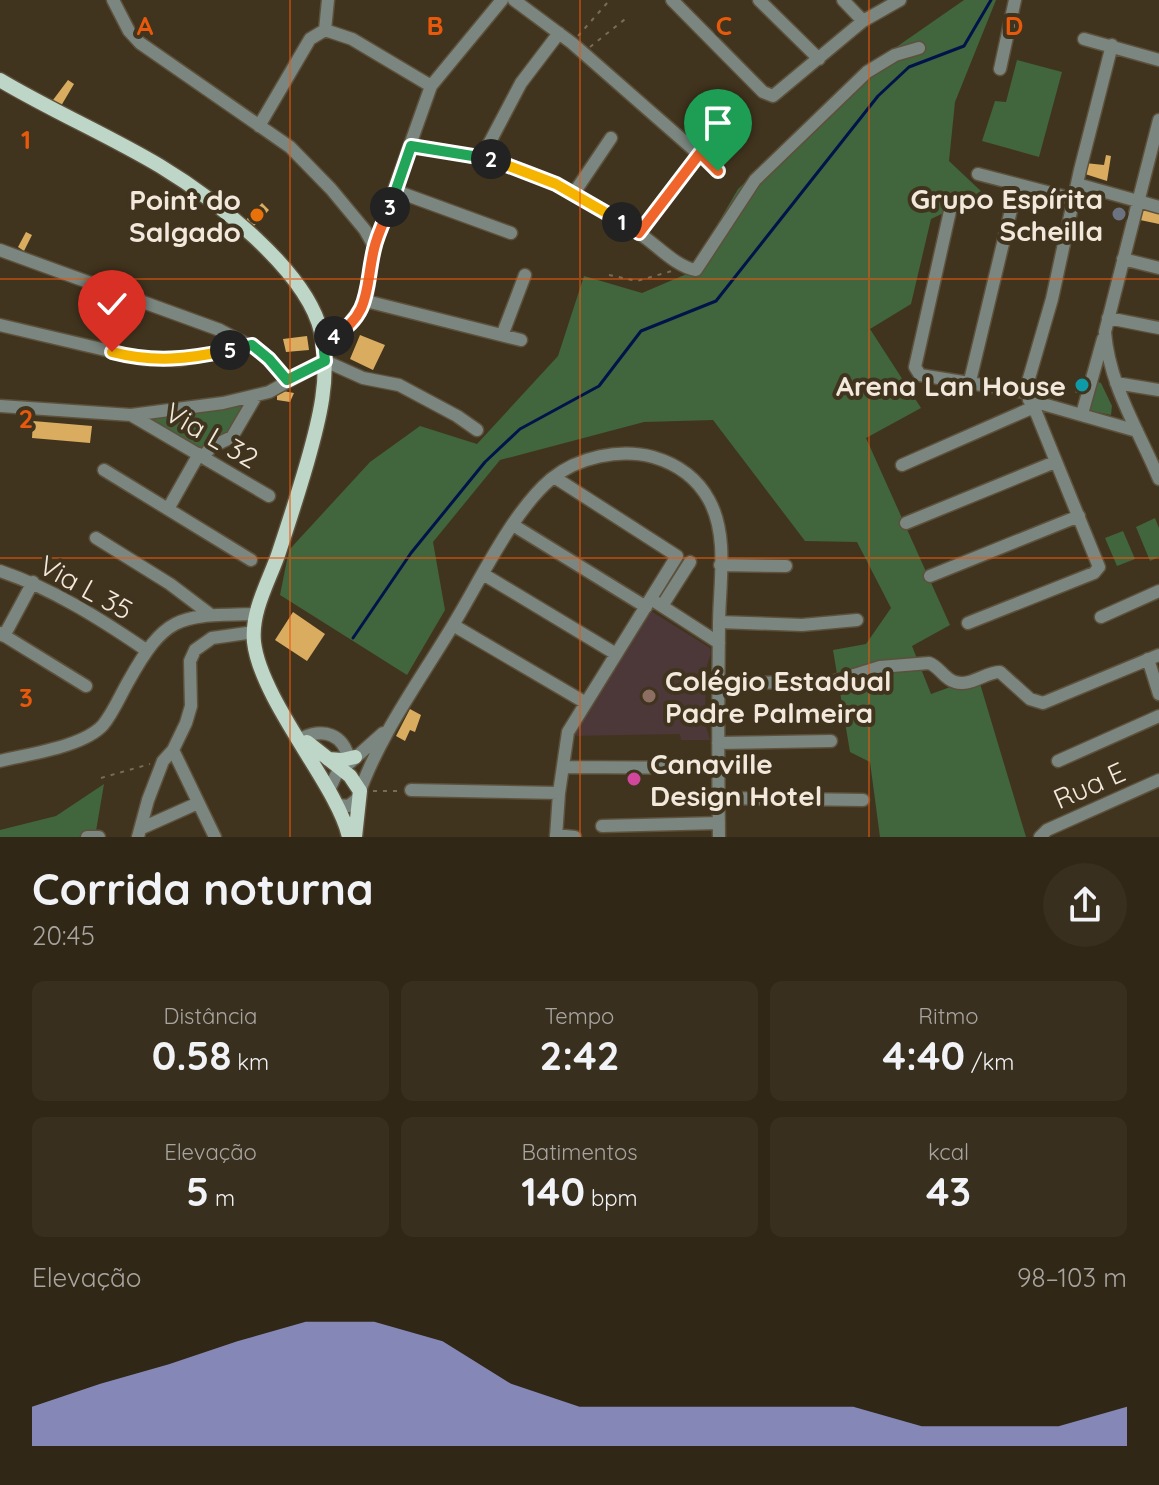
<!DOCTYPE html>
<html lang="pt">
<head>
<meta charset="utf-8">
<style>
	body { margin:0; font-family:Quicksand,sans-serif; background:#392f1f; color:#f1f3f6; height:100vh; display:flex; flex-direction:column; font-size:30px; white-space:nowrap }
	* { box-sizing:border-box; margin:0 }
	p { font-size:26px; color:#a8a5a1 }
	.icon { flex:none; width:44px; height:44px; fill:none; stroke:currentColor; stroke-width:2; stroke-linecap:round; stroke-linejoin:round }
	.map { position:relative; height:837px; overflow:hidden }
	.side { display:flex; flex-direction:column; background:#312716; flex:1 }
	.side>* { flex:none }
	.pin { position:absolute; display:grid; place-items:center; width:68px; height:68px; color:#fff; margin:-82px -34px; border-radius:50% 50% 50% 0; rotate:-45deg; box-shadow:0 0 8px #0007 }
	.pin .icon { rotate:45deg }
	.km { position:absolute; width:40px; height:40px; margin:-20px; border-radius:50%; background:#222; color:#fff; font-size:22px; line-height:40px; text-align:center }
	.round { display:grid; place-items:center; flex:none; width:84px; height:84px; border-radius:42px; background:#392f1f }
	.head { display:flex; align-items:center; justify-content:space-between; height:136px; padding:0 32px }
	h1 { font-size:44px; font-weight:700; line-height:60px }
	.figures { display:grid; grid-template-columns:repeat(3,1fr); gap:12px; height:136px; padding:8px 32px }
	.figures div { display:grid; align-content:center; border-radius:12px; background:#392f1f; text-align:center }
	.figures b { font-size:40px; font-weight:700 }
	.figures small { font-size:22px; font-weight:400 }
	.figures p { font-size:22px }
	.chart { height:224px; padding:16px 32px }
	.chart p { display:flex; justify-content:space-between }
	.chart svg { width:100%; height:144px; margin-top:8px; fill:#a9b0fc; opacity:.7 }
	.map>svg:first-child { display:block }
	.education { fill:#4c3838 }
	.green { fill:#41653c }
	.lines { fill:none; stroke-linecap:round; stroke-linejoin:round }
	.stream { stroke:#00134b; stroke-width:3 }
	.building { fill:#daac60 }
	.minor-casing { stroke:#5d513c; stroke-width:15 }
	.major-casing { stroke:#5d513c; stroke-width:17 }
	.path { stroke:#786c59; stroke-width:2; stroke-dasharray:4 6; stroke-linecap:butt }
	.minor { stroke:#7a867f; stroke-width:12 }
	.major { stroke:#bed6c7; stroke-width:14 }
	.split-1-casing { stroke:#fff; stroke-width:16 }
	.split-2-casing { stroke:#fff; stroke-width:16 }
	.split-3-casing { stroke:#fff; stroke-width:16 }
	.split-4-casing { stroke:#fff; stroke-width:16 }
	.split-5-casing { stroke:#fff; stroke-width:16 }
	.split-6-casing { stroke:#fff; stroke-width:16 }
	.split-1 { stroke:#f0652b; stroke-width:10 }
	.split-2 { stroke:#f5b400; stroke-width:10 }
	.split-3 { stroke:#22a559; stroke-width:10 }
	.split-4 { stroke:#f0652b; stroke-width:10 }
	.split-5 { stroke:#22a559; stroke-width:10 }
	.split-6 { stroke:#f5b400; stroke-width:10 }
	.grid { fill:none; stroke:#e8590c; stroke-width:2; stroke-opacity:0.55 }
	.worship-dot { fill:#6b7280; stroke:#41341e; stroke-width:3 }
	.food-dot { fill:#e8710a; stroke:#41341e; stroke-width:3 }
	.culture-dot { fill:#0f9aa8; stroke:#41341e; stroke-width:3 }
	.education-dot { fill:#8d6e63; stroke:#41341e; stroke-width:3 }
	.hotel-dot { fill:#d1479c; stroke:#41341e; stroke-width:3 }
	.labels { text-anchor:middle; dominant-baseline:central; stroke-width:8; stroke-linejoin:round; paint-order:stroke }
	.poi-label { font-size:28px; font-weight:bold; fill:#f2e9dc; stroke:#41341e; text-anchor:end }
	.street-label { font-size:28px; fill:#f2e9dc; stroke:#41341e }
	.grid-label { font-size:26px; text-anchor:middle; font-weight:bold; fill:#e8590c; stroke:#41341e; stroke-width:8; stroke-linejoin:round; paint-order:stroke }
</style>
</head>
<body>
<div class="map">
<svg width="1159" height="837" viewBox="0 0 1159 837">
	<rect width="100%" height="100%" fill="#41341e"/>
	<path class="education" d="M646,608L710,648L711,653L706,669L705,723L710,740H681L680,734L568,736Z"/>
	<path class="green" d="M964,0H996L955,102L949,161L984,194L931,219L911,304L870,329L921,408L866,438L950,625L912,646L931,694L978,677L1026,837H880L870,762L850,752L833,650L866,644L891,608L857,542L805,541L713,420L644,422L500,460L433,542L445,610L407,675L280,595L289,550L370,462L420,426L477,444L558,356L584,276L642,293L689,273L738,189L859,73Z
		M1017,60L1062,72L1039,157L982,141L995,101L1006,102Z
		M1093,380L1101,383L1112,406L1111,415L1087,410Z
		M246,403L226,438L201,450L146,418Z
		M1155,518L1159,528V557L1150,561L1136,527Z
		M1123,531L1135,559L1117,566L1105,538Z
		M104,784L95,837H0V830L56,816Z"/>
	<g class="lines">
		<path class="stream" d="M353,638L411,553L485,462L520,429L599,386L641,331L716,301L878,96L909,67L964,46L991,0"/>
	</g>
	<path class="building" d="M68,80L74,84L61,106L53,100Z
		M1106,155L1111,156L1107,181L1082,173L1085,163L1104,165Z
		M262,203L269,210L253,227L246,220Z
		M1142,206L1159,210V224L1140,220Z
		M26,232L32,235L24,251L18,247Z
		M360,335L385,345L373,370L350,359Z
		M307,336L309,350L286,352L283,339Z
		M1078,382L1086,384L1084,395L1075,392Z
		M283,391L294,393L290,402L277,400V393H283Z
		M33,421L92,426L90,443L32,438Z
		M293,612L325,634L307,661L275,640Z
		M410,709L421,715L415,732L410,730L405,741L396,736Z"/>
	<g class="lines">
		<defs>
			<path id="minor" d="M113,0L129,31L140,43L290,147L331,189L365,230L374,246L366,301L346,328L323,342
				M514,0L572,43L718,171
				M672,0L763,92L773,96L863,21L900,0
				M759,0L819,59
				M843,0L863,21
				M325,30L352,39L431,86
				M325,30L328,0
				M1084,39L1159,60
				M1000,69L1015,0
				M1159,120L1105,332C1109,385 1139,431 1159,479
				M259,126L310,39L325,30
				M411,146C469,154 525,165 576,195C598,207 620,220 640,234C657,245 676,267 696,270L755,180L867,72L895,55L919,48
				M482,157L521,83L559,33
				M978,174L1074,199
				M1077,184L1159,207
				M396,191L511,233
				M574,193L611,138
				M950,211L915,367L920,375L1025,392
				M639,233L700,153
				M374,246L431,86L502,0
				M0,250L220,330L261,352L287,380
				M1123,259L1159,268
				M366,301L521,340
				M1108,318L1159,328
				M0,325L144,359L180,360L252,345
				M503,333L525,275
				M1116,383L1159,390
				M969,385L1017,185
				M1025,392L1052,299L1080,170L1112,45
				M1029,400L1137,431
				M0,406L131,415L223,403L269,392L325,361L363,378L399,385L457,416L477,430
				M1082,414L1103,339
				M131,415L269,496
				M203,457L211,447L232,437L256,396
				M902,465L1034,407
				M104,470L251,560
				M554,477L677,556L568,732L559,793L556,837
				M168,509L199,454
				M906,523L1055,462
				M513,525L646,607
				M96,538L170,584L211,615
				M720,565L786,566
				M0,571C53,589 99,618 146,650
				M483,574L616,654
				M930,576L1079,516
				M651,599L719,643
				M662,606L690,562
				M1101,617L1159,591
				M719,622L802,625L857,620
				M968,623L1094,573L1099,567L1031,400
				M453,625L586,703
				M0,633L86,686
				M4,636L33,582
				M1148,659L1159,694
				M718,684L835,681L880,667L929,663C940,667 944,679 955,682C971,687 985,672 1000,672L1030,699L1043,703L1159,655
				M302,738C324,728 343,734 349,759
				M718,743L831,741
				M173,750L215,837
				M0,761C28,754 83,747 103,725C113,713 120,696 128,682C167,612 180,616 256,614
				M1058,761L1159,716
				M563,767L719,768
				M329,790L336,775L383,733
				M411,790L559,793
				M719,798L863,800
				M337,805L349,806L357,799C379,735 419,682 453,625C480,581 512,512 551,479C578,457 620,448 653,457C677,464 697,478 709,500C729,536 719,586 719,625C718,696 718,766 719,837
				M602,826L719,823
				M142,828L198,803
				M556,835L575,837
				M87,837H99
				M138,837L148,800L163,761L173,750L186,723L191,706L190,661L195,650L212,638L254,632
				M1040,837L1047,830L1159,780"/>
			<path id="major" d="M0,80C52,111 108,135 160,166C213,198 307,270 321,332C331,376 319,421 307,463C298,494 288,525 278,555C268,583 251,612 254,642C259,688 311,756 333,798C340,811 346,823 349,837
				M307,742L350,776L360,791L355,837
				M328,759L342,760L355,757"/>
		</defs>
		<use href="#minor" class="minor-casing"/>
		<use href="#major" class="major-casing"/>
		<path class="path" d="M578,36L608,2
			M590,47L629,16
			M609,275L637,281L672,271
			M101,778L150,764
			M373,791H399"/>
		<use href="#minor" class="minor"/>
		<use href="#major" class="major"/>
	</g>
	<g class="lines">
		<defs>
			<path id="split-1" d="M622,222L639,233L700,153L718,171"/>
			<path id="split-2" d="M491,159L556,184L622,222"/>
			<path id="split-3" d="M390,207L411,146L491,159"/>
			<path id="split-4" d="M334,336C372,314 365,286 374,249C377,235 384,221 390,207"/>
			<path id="split-5" d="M230,350L252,345L269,359L287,380L325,361L323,342L334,336"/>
			<path id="split-6" d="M112,352C154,363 189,359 230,350"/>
		</defs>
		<use href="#split-1" class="split-1-casing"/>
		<use href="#split-2" class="split-2-casing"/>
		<use href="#split-3" class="split-3-casing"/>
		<use href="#split-4" class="split-4-casing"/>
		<use href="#split-5" class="split-5-casing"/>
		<use href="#split-6" class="split-6-casing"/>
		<use href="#split-1" class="split-1"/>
		<use href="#split-2" class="split-2"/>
		<use href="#split-3" class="split-3"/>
		<use href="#split-4" class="split-4"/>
		<use href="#split-5" class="split-5"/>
		<use href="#split-6" class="split-6"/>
	</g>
	<path class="grid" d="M290,0V837M580,0V837M869,0V837M0,279H1159M0,558H1159"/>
	<circle class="worship-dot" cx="1119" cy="214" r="8"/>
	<circle class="food-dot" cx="257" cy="215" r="8"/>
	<circle class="culture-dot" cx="1082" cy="385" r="8"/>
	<circle class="education-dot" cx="649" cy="696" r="8"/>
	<circle class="hotel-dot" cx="634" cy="779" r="8"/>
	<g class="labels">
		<g class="poi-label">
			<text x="1103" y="198">Grupo Espírita<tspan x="1103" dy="32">Scheilla</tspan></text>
			<text x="241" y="199">Point do<tspan x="241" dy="32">Salgado</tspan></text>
			<text x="1066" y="385">Arena Lan House</text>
			<text x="665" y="680" text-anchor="start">Colégio Estadual<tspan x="665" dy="32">Padre Palmeira</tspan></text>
			<text x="650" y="763" text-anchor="start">Canaville<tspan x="650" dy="32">Design Hotel</tspan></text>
		</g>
		<g class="street-label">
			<text transform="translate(212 435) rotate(30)">Via L 32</text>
			<text transform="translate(86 587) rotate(29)">Via L 35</text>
			<text transform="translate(1089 785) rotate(-24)">Rua E</text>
		</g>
	</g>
	<g class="grid-label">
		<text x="145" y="35">A</text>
		<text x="435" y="35">B</text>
		<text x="724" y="35">C</text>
		<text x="1014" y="35">D</text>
		<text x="26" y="149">1</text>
		<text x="26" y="428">2</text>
		<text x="26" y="707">3</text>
	</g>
</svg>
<div class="pin" style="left:718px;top:171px;background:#1e9e55"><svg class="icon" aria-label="arrive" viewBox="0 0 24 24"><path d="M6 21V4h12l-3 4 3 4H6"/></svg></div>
<div class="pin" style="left:112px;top:352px;background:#d93025"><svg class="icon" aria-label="check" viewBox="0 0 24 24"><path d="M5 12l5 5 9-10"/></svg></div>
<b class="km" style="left:622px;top:222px">1</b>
<b class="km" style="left:491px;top:159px">2</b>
<b class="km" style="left:390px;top:207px">3</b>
<b class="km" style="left:334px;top:336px">4</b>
<b class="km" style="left:230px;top:350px">5</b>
</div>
<section class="side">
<div class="head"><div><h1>Corrida noturna</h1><p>20:45</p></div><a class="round"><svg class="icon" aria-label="share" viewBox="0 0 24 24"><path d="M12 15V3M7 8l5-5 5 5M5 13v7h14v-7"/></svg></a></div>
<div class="figures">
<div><p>Distância</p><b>0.58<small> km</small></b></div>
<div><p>Tempo</p><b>2:42</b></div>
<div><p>Ritmo</p><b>4:40<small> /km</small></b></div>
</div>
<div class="figures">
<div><p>Elevação</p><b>5<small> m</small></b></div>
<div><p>Batimentos</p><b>140<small> bpm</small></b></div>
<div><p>kcal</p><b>43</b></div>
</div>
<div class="chart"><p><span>Elevação</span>98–103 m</p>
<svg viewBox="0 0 160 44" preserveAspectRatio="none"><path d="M0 44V32L10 25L20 19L30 12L40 6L50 6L60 12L70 25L80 32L90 32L100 32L110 32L120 32L130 38L140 38L150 38L160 32V44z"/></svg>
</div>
</section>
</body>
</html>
